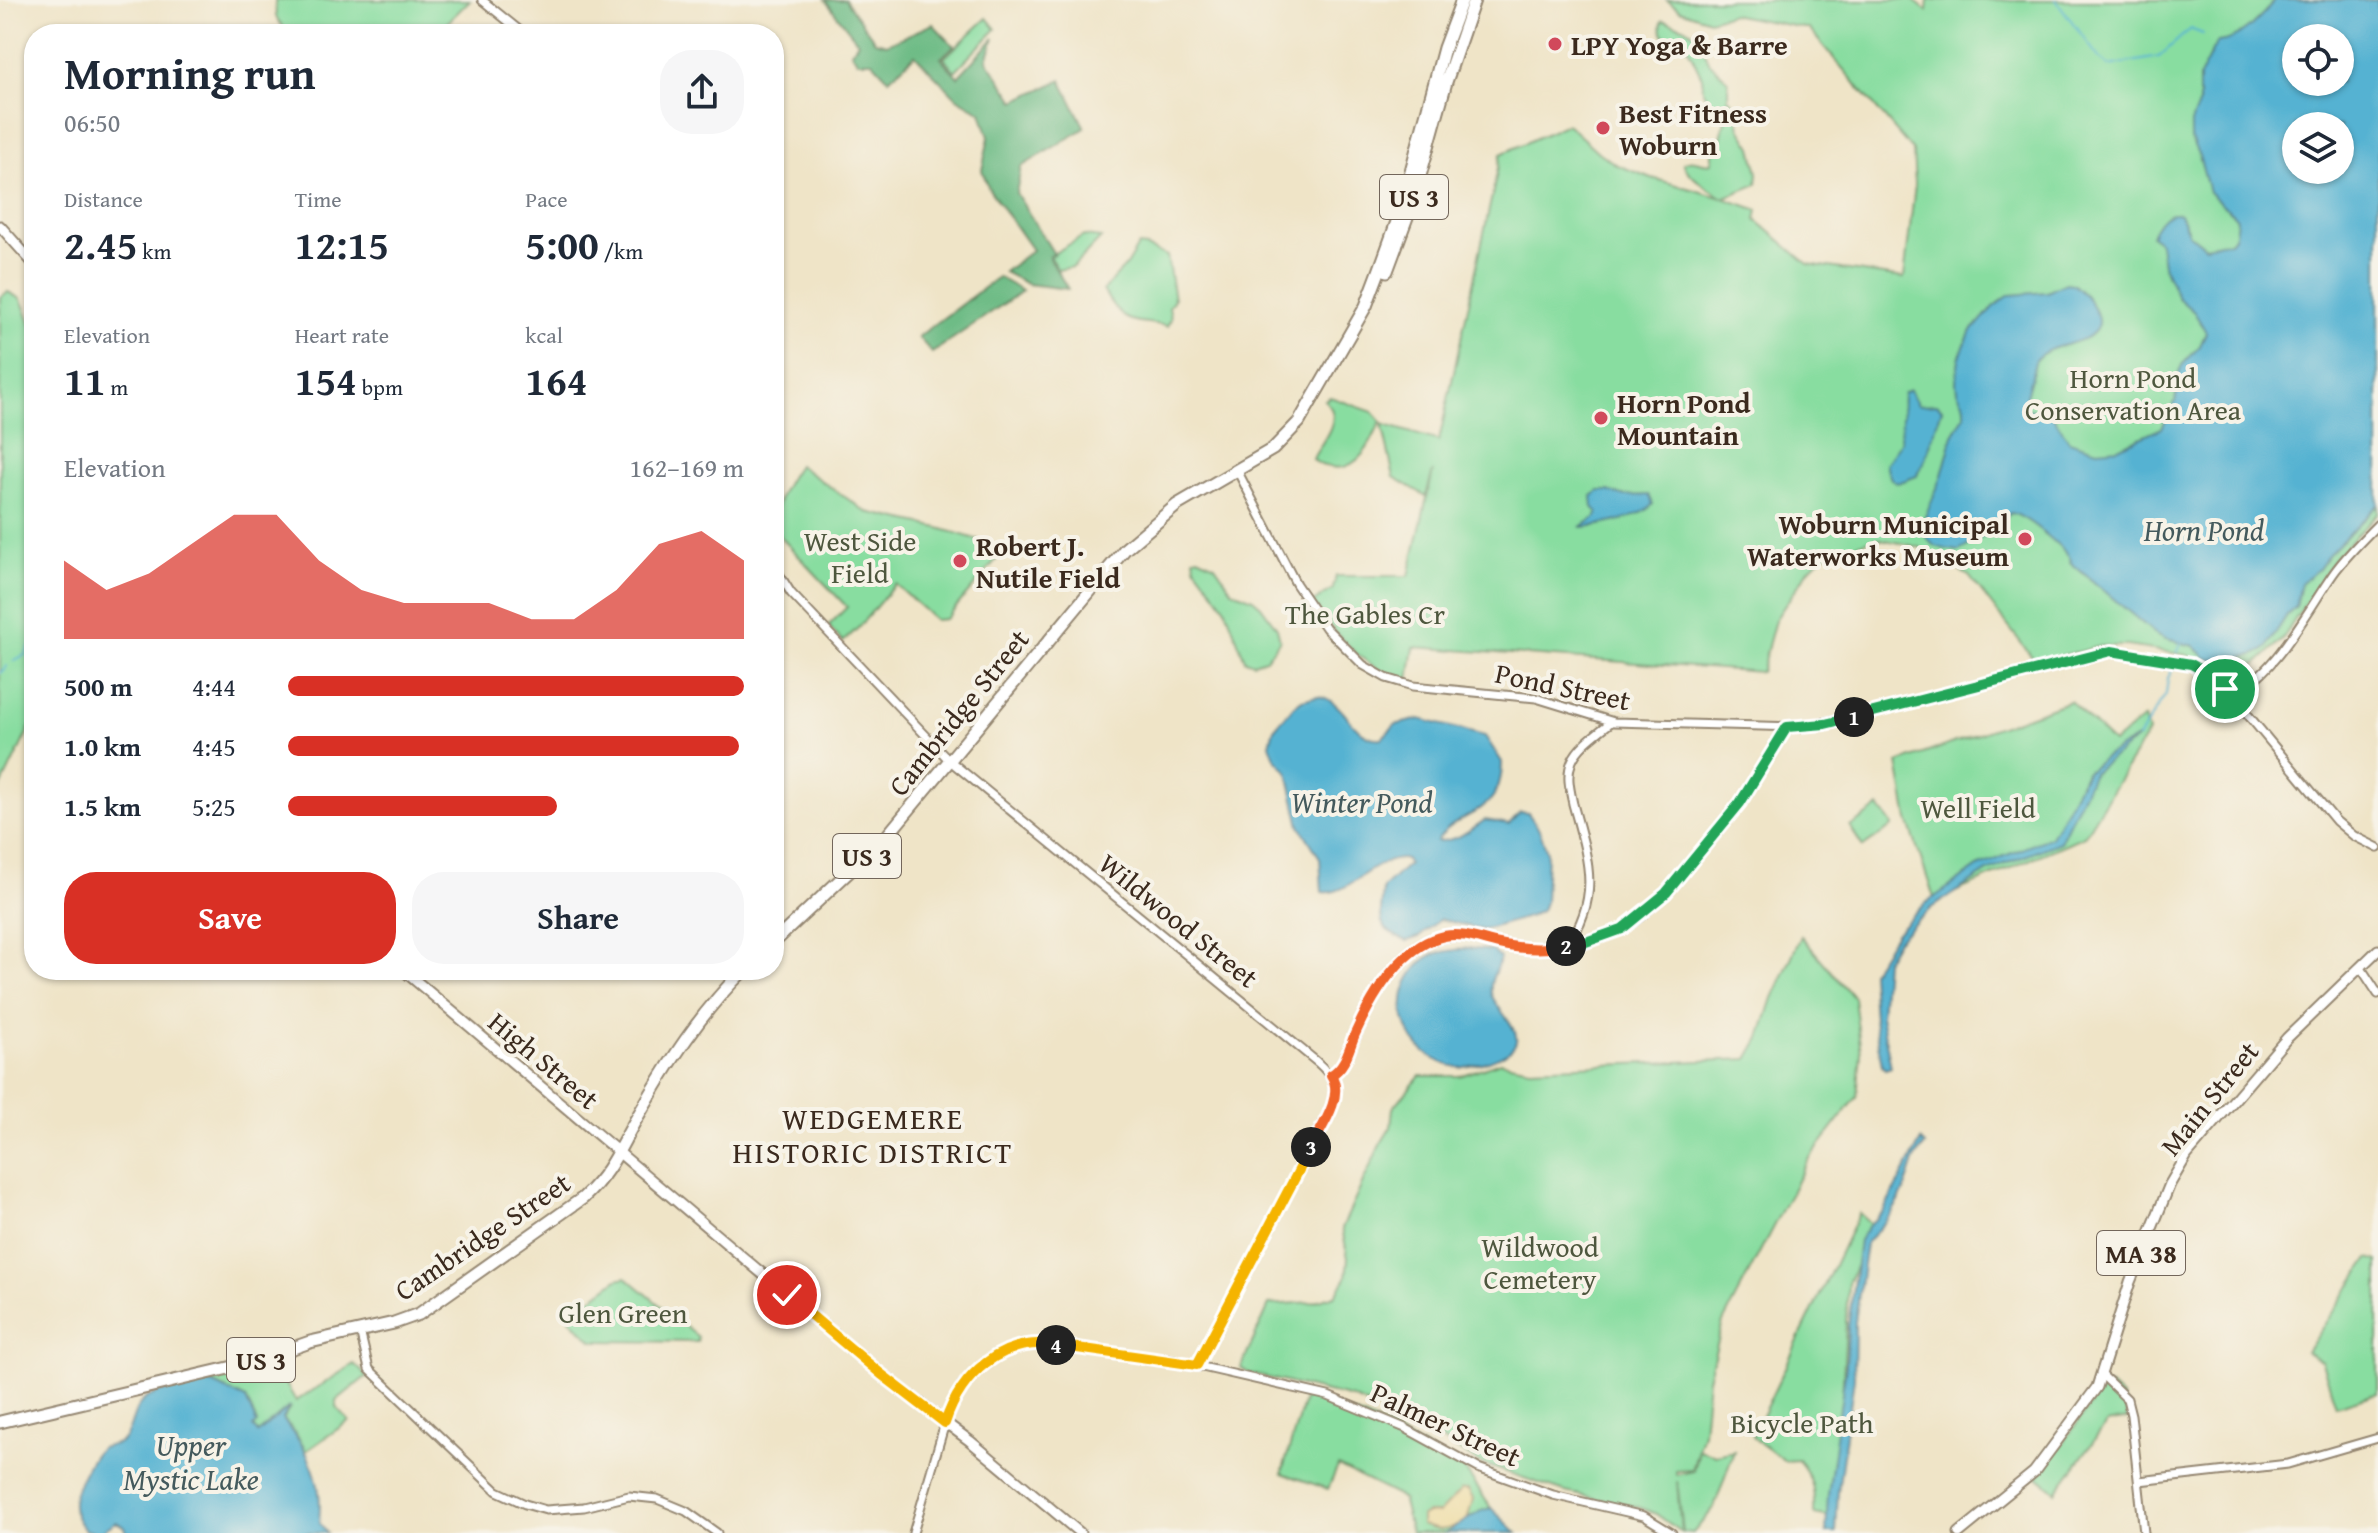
<!DOCTYPE html>
<html lang="en">
<head>
<meta charset="utf-8">
<style>
	body { margin:0; font-family:"Gentium Book Plus",serif; background:#f6f6f7; color:#1f2937; height:100vh; display:flex; flex-direction:column; font-size:30px; white-space:nowrap }
	* { box-sizing:border-box; margin:0 }
	p { font-size:26px; color:#747a83 }
	.icon { flex:none; width:44px; height:44px; fill:none; stroke:currentColor; stroke-width:2; stroke-linecap:round; stroke-linejoin:round }
	.map { position:relative; flex:1; overflow:hidden }
	.panel { position:absolute; left:24px; top:24px; width:760px; height:956px; display:flex; flex-direction:column; background:#fff; border-radius:32px; box-shadow:0 2px 6px #0004 }
	.panel>* { flex:none }
	.buttons { position:absolute; left:2282px; top:24px; display:grid; gap:16px }
	.buttons a { display:grid; place-items:center; width:72px; height:72px; border-radius:50%; background:#fff; box-shadow:0 2px 6px #0004; font-size:40px }
	.pin { position:absolute; display:grid; place-items:center; width:68px; height:68px; color:#fff; margin:-34px; border:4px solid #fff; border-radius:50%; box-shadow:0 2px 8px #0007 }
	.km { position:absolute; width:40px; height:40px; margin:-20px; border-radius:50%; background:#222; color:#fff; font-size:22px; line-height:40px; text-align:center }
	.round { display:grid; place-items:center; flex:none; width:84px; height:84px; border-radius:32px; background:#f6f6f7 }
	.headline { display:flex; align-items:center; justify-content:space-between; height:136px; padding:0 40px }
	h1 { font-size:44px; font-weight:600; line-height:60px }
	.figures { display:grid; grid-template-columns:repeat(3,1fr); gap:12px; height:136px; padding:8px 40px }
	.figures div { display:grid; align-content:center }
	.figures b { font-size:40px; font-weight:600 }
	.figures small { font-size:22px; font-weight:400 }
	.figures p { font-size:22px }
	.chart { height:224px; padding:16px 40px }
	.chart p { display:flex; justify-content:space-between }
	.chart svg { width:100%; height:144px; margin-top:8px; fill:#d93025; opacity:.7 }
	.action { display:flex; gap:16px; margin-top:auto; padding:16px 40px }
	.action a { flex:1; height:92px; border-radius:32px; background:#d93025; color:#fff; font-size:32px; font-weight:600; line-height:92px; text-align:center }
	.action a+a { background:#f6f6f7; color:#1f2937 }
	ul { padding:0 40px; list-style:none; font-size:26px }
	li { display:grid; grid-template-columns:128px 96px 1fr; align-items:center; height:60px }
	li i { height:20px; border-radius:10px; background:#d93025 }
	.map>svg:first-child { display:block }
	.green { fill:#88dda0; stroke:#62845f; stroke-width:2; fill-rule:evenodd }
	.forest { fill:#6ebc86; stroke:#547352; stroke-width:2 }
	.sand { fill:#eeda9e; stroke:#94825e; stroke-width:2 }
	.water { fill:#54b2d2; stroke:#486e78; stroke-width:2; fill-rule:evenodd }
	.lines { fill:none; stroke-linecap:round; stroke-linejoin:round }
	.stream { stroke:#54b2d2; stroke-width:2 }
	.minor-casing { stroke:#958772; stroke-width:11 }
	.major-casing { stroke:#958772; stroke-width:13 }
	.highway-casing { stroke:#958772; stroke-width:15 }
	.minor { stroke:#fff; stroke-width:7 }
	.major { stroke:#fff; stroke-width:9 }
	.highway { stroke:#fff; stroke-width:11 }
	.split-1-casing { stroke:#fff; stroke-width:16 }
	.split-2-casing { stroke:#fff; stroke-width:16 }
	.split-3-casing { stroke:#fff; stroke-width:16 }
	.split-4-casing { stroke:#fff; stroke-width:16 }
	.split-5-casing { stroke:#fff; stroke-width:16 }
	.split-1 { stroke:#22a559; stroke-width:10 }
	.split-2 { stroke:#22a559; stroke-width:10 }
	.split-3 { stroke:#f0652b; stroke-width:10 }
	.split-4 { stroke:#f5b400; stroke-width:10 }
	.split-5 { stroke:#f5b400; stroke-width:10 }
	.poi-dot { fill:#d1495b; stroke:#f7f3e8; stroke-width:3 }
	.labels { text-anchor:middle; dominant-baseline:central; stroke-width:8; stroke-linejoin:round; paint-order:stroke }
	.shield { fill:#f7f3e8; stroke:#73665b; stroke-width:2 }
	.shield-label { font-size:26px; font-weight:bold; fill:#3b2a1e }
	.poi-label { font-size:28px; font-weight:bold; fill:#3b2a1e; stroke:#f7f3e8; text-anchor:start }
	.park-label { font-size:28px; fill:#4e573e; stroke:#f7f3e8 }
	.street-label { font-size:28px; fill:#3b2a1e; stroke:#f7f3e8 }
	.water-label { font-size:30px; font-style:italic; fill:#445a5d; stroke:#f7f3e8 }
	.neighbourhood-label { font-size:30px; letter-spacing:2px; fill:#3b2a1e; stroke:#f7f3e8 }
</style>
</head>
<body>
<div class="map">
<svg width="2378" height="1533" viewBox="0 0 2378 1533">
	<rect width="100%" height="100%" fill="#f7f3e8"/>
	<filter id="ink" filterUnits="userSpaceOnUse"><feTurbulence type="fractalNoise" baseFrequency=".0125" numOctaves="2"/><feDisplacementMap in="SourceGraphic" scale="16" xChannelSelector="R" yChannelSelector="G"/><feConvolveMatrix kernelMatrix="1 2 1 2 8 2 1 2 1" color-interpolation-filters="sRGB"/></filter>
	<filter id="wash" filterUnits="userSpaceOnUse"><feTurbulence type="fractalNoise" baseFrequency=".006" numOctaves="4" result="noise"/><feDisplacementMap in="SourceGraphic" scale="32" xChannelSelector="R" yChannelSelector="G"/><feGaussianBlur stdDeviation="1.8" result="paint"/><feColorMatrix in="noise" values="0 0 0 0 0 0 0 0 0 0 0 0 0 0 0 0 0 1.4 0 .05"/><feComposite in="paint" operator="in"/></filter>
	<g filter="url(#wash)">
		<rect width="100%" height="100%" fill="#efe4c7"/>
		<path class="green" d="M275,0H470L436,34H288L276,17Z
			M1667,0H1913L1927,11L1928,0H2378V513L2335,557L2282,640L2257,664L2247,670L2229,672L2186,655L2127,646H2102L2036,662L1969,576L1919,547L1876,538L1823,556L1810,568L1775,620L1761,672L1414,647L1409,680C1364,671 1338,637 1312,603L1333,589L1336,576H1409L1433,471L1426,496L1394,477L1382,424L1439,441L1501,154L1567,124L1599,153L1617,165L1652,178L1723,198C1709,188 1689,178 1683,163C1694,156 1701,166 1712,163V153L1720,143L1725,120L1720,109L1710,101L1703,90L1702,77L1688,48C1673,44 1656,37 1663,20L1684,27L1698,36L1709,62L1728,80V98L1735,104L1740,128L1752,147L1758,173L1757,184L1723,198L1758,210L1756,220L1808,264L1904,278L1915,185L1913,151L1809,29L1731,14L1709,20L1680,10ZM2296,38H2340V82H2296ZM2296,126H2340V170H2296Z
			M987,18L996,29L955,71L944,58Z
			M1084,236L1101,238L1073,267L1058,270L1049,256Z
			M1138,246L1146,247L1167,256L1174,299L1169,307L1171,319L1167,326C1130,319 1124,327 1103,290L1126,266Z
			M8,292L21,299L34,332V719L0,789V297Z
			M1330,397L1373,412L1381,421C1372,442 1358,473 1331,467C1323,466 1318,465 1313,459C1318,446 1337,427 1332,411C1331,407 1327,404 1325,400Z
			M798,465L867,512L939,528L1006,548L946,619L935,620L895,584L858,628L843,642L828,626L847,607L774,530C774,503 783,487 798,465Z
			M1198,557L1215,565L1232,590L1253,599L1261,606L1277,628L1280,640L1266,659L1253,663L1245,660L1225,607L1195,566L1194,558Z
			M2070,701L2113,743L2144,718L2148,733L2084,836L1935,901L1908,820L1898,763Z
			M1879,807L1893,826L1863,847L1850,827Z
			M1801,936L1854,998L1861,1053L1857,1097L1808,1160L1723,1322L1708,1379L1703,1432L1692,1470L1676,1471V1475L1694,1471L1699,1450L1716,1455L1734,1451L1714,1508L1693,1533L1683,1532L1677,1481L1681,1532L1656,1514L1641,1508L1565,1492L1480,1463L1422,1428L1352,1398L1248,1373L1241,1368L1269,1305L1313,1302L1335,1295L1346,1278L1348,1258L1342,1228L1380,1145L1391,1127L1393,1108L1420,1076H1460L1500,1062L1530,1068L1748,1059L1760,1038L1773,998Z
			M1859,1213L1873,1226L1848,1283L1836,1518L1814,1514C1815,1492 1813,1477 1798,1460L1785,1461L1752,1437Z
			M2369,1258L2378,1261V1393L2336,1406L2322,1362L2306,1352Z
			M626,1277L698,1337L697,1342L593,1341L570,1319V1314L618,1279Z
			M273,1362L296,1401L354,1364L367,1376L336,1401V1407L349,1421L306,1451L294,1431L283,1419L290,1408L258,1434L252,1427L257,1423L246,1399L210,1382L209,1378Z
			M2110,1386L2123,1398L2128,1419L2107,1423L2056,1492L2038,1477L2102,1389Z
			M1305,1396L1377,1422L1464,1468L1491,1508L1481,1511L1446,1533H1411L1402,1498L1338,1466L1328,1489L1282,1473Z"/>
		<path class="forest" d="M825,0H845L875,41L887,44L933,24L954,46L941,58L958,77L994,38L987,60L1015,101L1061,80L1085,128L1021,167L1016,193L1054,254L1049,256V258L1068,289L1027,284L1004,272L1032,250L989,189L982,170L989,137L981,112L957,98L915,55L889,79L872,61H858L851,52L858,42Z
			M998,277L1022,291L932,353L918,337Z"/>
		<path class="sand" d="M1461,1490H1468L1473,1499L1467,1521C1445,1530 1444,1533 1421,1525V1516L1427,1513H1439Z"/>
		<path class="water" d="M2276,0H2378V505L2328,555L2318,569L2301,583L2296,607L2287,615L2267,647L2255,655L2236,658L2233,662L2221,661L2206,658L2194,646L2166,639L2154,633L2070,562L2071,560C2063,547 2024,514 2010,513L1993,531L1959,551C1939,549 1925,546 1922,524L1941,479L1953,435L1965,415V406L1957,391L1956,382L1959,358L1970,333L1993,307L2010,295L2047,292L2066,283L2073,284C2085,294 2112,322 2089,336C2072,347 2051,344 2036,359L2023,408L2052,415L2069,441L2097,450L2118,448L2162,428L2176,400L2178,376L2182,365L2200,346L2206,332L2194,312L2178,298L2163,265L2160,243L2151,235C2157,223 2166,209 2180,214L2189,234L2205,246L2230,241L2235,235L2237,218L2209,192L2199,156L2191,139V123L2199,103V77L2214,47L2218,42C2239,42 2261,16 2276,0ZM2296,38H2340V82H2296ZM2296,126H2340V170H2296Z
			M1909,390L1918,405L1937,404L1942,409L1924,462L1917,476L1898,483L1891,479L1886,465L1901,441L1903,393Z
			M1599,491H1609L1622,496L1649,495L1653,504C1641,519 1599,526 1580,527L1595,518L1598,513L1593,507L1592,496Z
			M1317,696C1345,698 1353,742 1382,738L1395,725L1420,719L1485,736L1502,762C1502,820 1456,809 1437,841C1455,842 1470,830 1485,820L1509,824L1520,812L1528,813L1540,831L1547,852L1545,902L1542,910L1531,916L1483,930L1440,919L1419,937L1407,941C1374,928 1381,920 1383,888L1408,864L1406,859C1370,857 1349,897 1322,892L1320,858L1300,826L1288,772L1275,758L1270,744L1274,729L1293,707L1302,700Z
			M2139,737L2093,773L2060,842L1988,871L1931,908L1897,940L1885,961L1881,1016L1891,1067L1885,1069L1882,1066L1874,1020L1871,972L1897,932L1926,903L1978,867L2051,837L2086,772L2109,754Z
			M1468,948L1493,951L1500,958C1497,970 1489,980 1491,993C1494,1008 1525,1031 1514,1046C1508,1055 1492,1060 1482,1063C1474,1065 1466,1068 1458,1067C1415,1061 1388,1013 1411,976C1416,968 1423,959 1432,955C1442,951 1458,950 1468,948Z
			M1921,1141L1925,1145L1914,1161L1904,1191L1891,1215L1866,1243L1855,1322L1854,1379L1838,1491L1836,1533H1826L1828,1495L1846,1365L1848,1328L1859,1240L1870,1224L1883,1212Z
			M210,1382L246,1399L257,1424L253,1427L258,1433L290,1406L283,1419C309,1450 324,1481 319,1522L327,1533H127L125,1527L116,1522L99,1533L85,1530C78,1522 72,1513 73,1502C73,1492 92,1452 101,1448C109,1444 118,1446 124,1439C132,1429 132,1414 140,1404C151,1390 192,1384 210,1382Z
			M1491,1508L1517,1533H1446L1481,1511Z"/>
		<g class="lines">
			<path class="stream" d="M2056,0L2099,58L2109,66L2159,57L2190,29L2203,34
				M2177,653L2181,643
				M13,661L25,655L34,638
				M0,673L7,666
				M2138,738L2166,694L2168,678L2174,666"/>
		</g>
	</g>
	<g filter="url(#ink)">
		<g class="lines">
			<defs>
				<path id="minor" d="M482,0L524,34
					M1238,472L1296,584L1326,628L1363,665L1386,678L1413,686L1536,698L1614,722L1802,727L1857,716L2111,651L2191,664L2205,671L2229,692L2336,821L2354,836L2378,848
					M774,566L791,593L949,760L1317,1062C1334,1077 1338,1086 1331,1108L1197,1365
					M2229,692C2270,686 2312,602 2336,570C2349,553 2364,538 2378,524
					M2229,692C2232,683 2241,681 2251,680
					M1567,946C1602,896 1588,859 1573,804C1570,790 1566,775 1572,761C1579,745 1598,733 1611,722
					M2361,968L2378,994
					M1331,1075C1349,1066 1358,1025 1368,1007C1380,983 1401,958 1424,945C1459,924 1493,946 1530,949C1561,950 1596,943 1624,928C1648,914 1667,891 1685,870C1704,848 1723,828 1739,804C1756,779 1771,753 1787,727
					M360,1331L369,1369L497,1491L525,1504L546,1510L584,1507L629,1496L657,1499L686,1511L717,1533
					M2102,1375L2127,1399L2131,1415L2144,1533
					M2139,1481L2288,1464L2378,1438
					M913,1533L945,1423L962,1385L988,1360L1004,1351L1038,1343L1176,1361L1328,1396L1405,1428L1478,1468L1553,1495L1644,1516L1672,1533"/>
				<path id="major" d="M0,226L34,264
					M403,970L881,1374L970,1441L1080,1533
					M1959,1533L2034,1472L2097,1387L2130,1282L2170,1184L2187,1155L2287,1038L2378,950"/>
				<path id="highway" d="M1387,271L1413,201L1446,82L1474,0
					M774,942L887,836L1125,549L1177,505L1273,449L1299,422L1366,306L1380,269L1399,216L1444,48L1462,0
					M0,1422L250,1363L310,1342L394,1323L419,1314L583,1198C612,1171 619,1148 638,1116C668,1064 701,1012 744,970"/>
			</defs>
			<use href="#minor" class="minor-casing"/>
			<use href="#major" class="major-casing"/>
			<use href="#highway" class="highway-casing"/>
			<use href="#minor" class="minor"/>
			<use href="#major" class="major"/>
			<use href="#highway" class="highway"/>
		</g>
	</g>
	<g class="lines" filter="url(#ink)">
		<defs>
			<path id="split-1" d="M1854,717L2111,651L2191,664L2209,674L2225,689"/>
			<path id="split-2" d="M1566,946L1583,943L1622,929L1666,893L1740,803L1787,727L1825,724L1854,717"/>
			<path id="split-3" d="M1311,1147C1321,1128 1345,1096 1331,1075C1346,1067 1349,1048 1355,1034C1372,996 1400,946 1444,936C1464,932 1480,940 1499,944C1521,949 1544,950 1566,946"/>
			<path id="split-4" d="M1056,1345L1197,1365L1311,1147"/>
			<path id="split-5" d="M787,1295L881,1374L945,1423C961,1374 1002,1337 1056,1345"/>
		</defs>
		<use href="#split-1" class="split-1-casing"/>
		<use href="#split-2" class="split-2-casing"/>
		<use href="#split-3" class="split-3-casing"/>
		<use href="#split-4" class="split-4-casing"/>
		<use href="#split-5" class="split-5-casing"/>
		<use href="#split-1" class="split-1"/>
		<use href="#split-2" class="split-2"/>
		<use href="#split-3" class="split-3"/>
		<use href="#split-4" class="split-4"/>
		<use href="#split-5" class="split-5"/>
	</g>
	<g class="poi-dot">
		<circle cx="1555" cy="44" r="8"/>
		<circle cx="1603" cy="128" r="8"/>
		<circle cx="1601" cy="418" r="8"/>
		<circle cx="2025" cy="539" r="8"/>
		<circle cx="960" cy="561" r="8"/>
	</g>
	<g class="labels">
		<g class="shield">
			<rect x="1380" y="175" width="68" height="44" rx="6"/>
			<rect x="833" y="834" width="68" height="44" rx="6"/>
			<rect x="2097" y="1231" width="88" height="44" rx="6"/>
			<rect x="227" y="1338" width="68" height="44" rx="6"/>
		</g>
		<g class="shield-label">
			<text x="1414" y="197">US 3</text>
			<text x="867" y="856">US 3</text>
			<text x="2141" y="1253">MA 38</text>
			<text x="261" y="1360">US 3</text>
		</g>
		<g class="poi-label">
			<text x="1571" y="44">LPY Yoga &amp; Barre</text>
			<text x="1619" y="112">Best Fitness<tspan x="1619" dy="32">Woburn</tspan></text>
			<text x="1617" y="402">Horn Pond<tspan x="1617" dy="32">Mountain</tspan></text>
			<text x="2009" y="523" text-anchor="end">Woburn Municipal<tspan x="2009" dy="32">Waterworks Museum</tspan></text>
			<text x="976" y="545">Robert J.<tspan x="976" dy="32">Nutile Field</tspan></text>
		</g>
		<g class="park-label">
			<text x="2133" y="377">Horn Pond<tspan x="2133" dy="32">Conservation Area</tspan></text>
			<text x="860" y="540">West Side<tspan x="860" dy="32">Field</tspan></text>
			<text x="1365" y="613">The Gables Cr</text>
			<text x="1978" y="807">Well Field</text>
			<text x="1540" y="1246">Wildwood<tspan x="1540" dy="32">Cemetery</tspan></text>
			<text x="623" y="1312">Glen Green</text>
			<text x="1802" y="1422">Bicycle Path</text>
		</g>
		<g class="street-label">
			<text transform="translate(1563 686) rotate(12)">Pond Street</text>
			<text transform="translate(958 712) rotate(-51)">Cambridge Street</text>
			<text transform="translate(1179 920) rotate(39)">Wildwood Street</text>
			<text transform="translate(544 1060) rotate(40)">High Street</text>
			<text transform="translate(2209 1098) rotate(-51)">Main Street</text>
			<text transform="translate(482 1236) rotate(-34)">Cambridge Street</text>
			<text transform="translate(1446 1424) rotate(25)">Palmer Street</text>
		</g>
		<g class="water-label">
			<text x="2204" y="530">Horn Pond</text>
			<text x="1362" y="802">Winter Pond</text>
			<text x="191" y="1445">Upper<tspan x="191" dy="34">Mystic Lake</tspan></text>
		</g>
		<g class="neighbourhood-label">
			<text x="873" y="1118">WEDGEMERE<tspan x="873" dy="34">HISTORIC DISTRICT</tspan></text>
		</g>
	</g>
</svg>
<div class="buttons">
<a><svg class="icon" aria-label="locate" viewBox="0 0 24 24"><circle cx="12" cy="12" r="6"/><path d="M12 2v4M12 18v4M2 12h4M18 12h4"/></svg></a>
<a><svg class="icon" aria-label="layers" viewBox="0 0 24 24"><path d="M12 4l9 5-9 5-9-5zM3 14l9 5 9-5"/></svg></a>
</div>
<div class="pin" style="left:2225px;top:689px;background:#1e9e55"><svg class="icon" aria-label="arrive" viewBox="0 0 24 24"><path d="M6 21V4h12l-3 4 3 4H6"/></svg></div>
<div class="pin" style="left:787px;top:1295px;background:#d93025"><svg class="icon" aria-label="check" viewBox="0 0 24 24"><path d="M5 12l5 5 9-10"/></svg></div>
<b class="km" style="left:1854px;top:717px">1</b>
<b class="km" style="left:1566px;top:946px">2</b>
<b class="km" style="left:1311px;top:1147px">3</b>
<b class="km" style="left:1056px;top:1345px">4</b>
<section class="panel">
<div class="headline"><div><h1>Morning run</h1><p>06:50</p></div><a class="round"><svg class="icon" aria-label="share" viewBox="0 0 24 24"><path d="M12 15V3M7 8l5-5 5 5M5 13v7h14v-7"/></svg></a></div>
<div class="figures">
<div><p>Distance</p><b>2.45<small> km</small></b></div>
<div><p>Time</p><b>12:15</b></div>
<div><p>Pace</p><b>5:00<small> /km</small></b></div>
</div>
<div class="figures">
<div><p>Elevation</p><b>11<small> m</small></b></div>
<div><p>Heart rate</p><b>154<small> bpm</small></b></div>
<div><p>kcal</p><b>164</b></div>
</div>
<div class="chart"><p><span>Elevation</span>162–169 m</p>
<svg viewBox="0 0 160 44" preserveAspectRatio="none"><path d="M0 44V20L10 29L20 24L30 15L40 6L50 6L60 20L70 29L80 33L90 33L100 33L110 38L120 38L130 29L140 15L150 11L160 20V44z"/></svg>
</div>
<ul>
<li><b>500 m</b>4:44<i style="width:100%"></i></li>
<li><b>1.0 km</b>4:45<i style="width:99%"></i></li>
<li><b>1.5 km</b>5:25<i style="width:59%"></i></li>
</ul>
<div class="action"><a>Save</a><a>Share</a></div>
</section>
</div>
</body>
</html>
